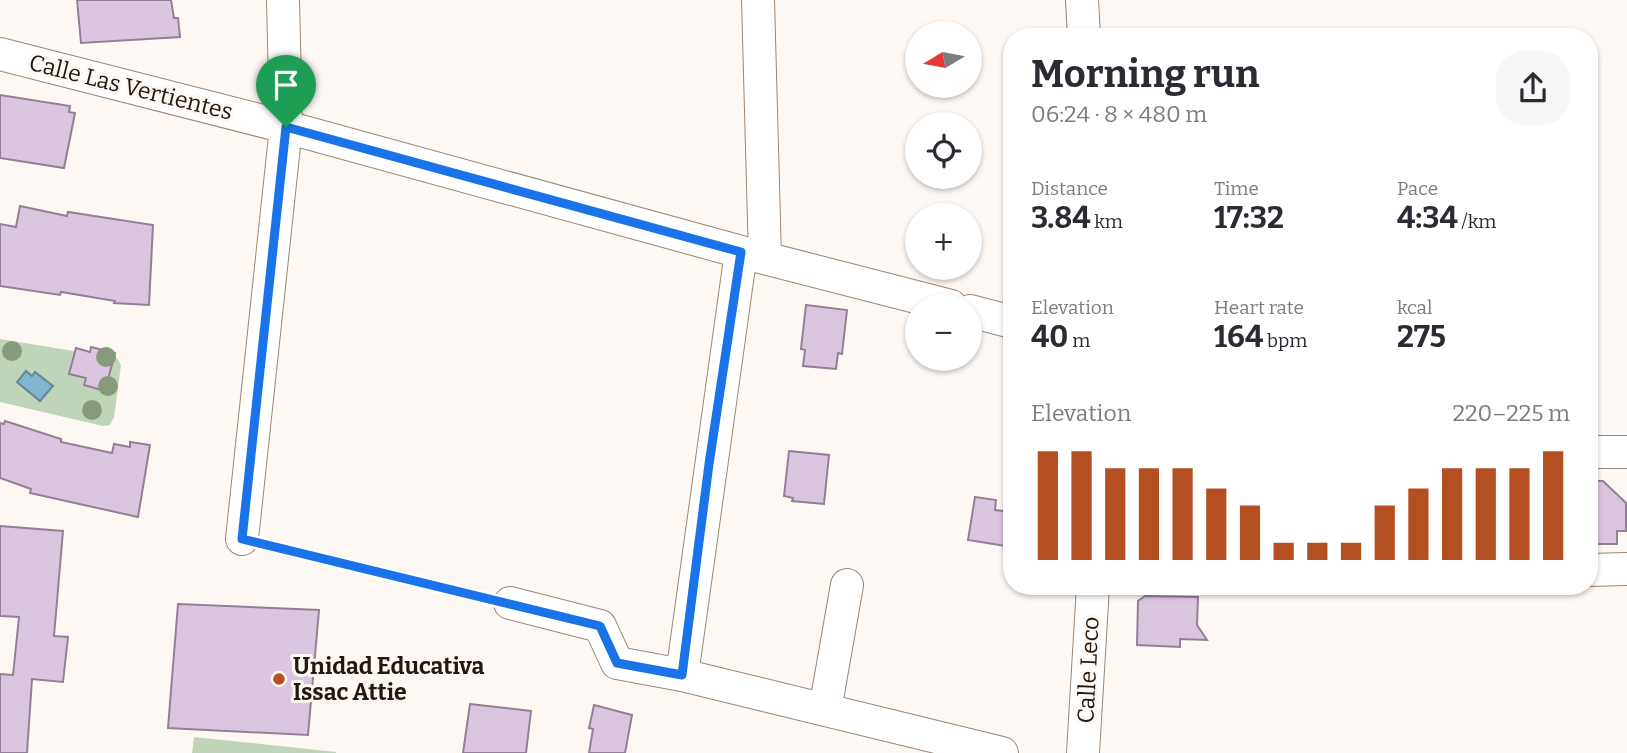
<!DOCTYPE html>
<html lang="en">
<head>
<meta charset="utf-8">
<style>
	body { margin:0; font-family:Bitter,serif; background:#f7f7f7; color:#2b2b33; height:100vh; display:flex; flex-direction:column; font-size:26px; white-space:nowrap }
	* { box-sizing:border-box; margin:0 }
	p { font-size:23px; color:#7c7c81 }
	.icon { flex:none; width:38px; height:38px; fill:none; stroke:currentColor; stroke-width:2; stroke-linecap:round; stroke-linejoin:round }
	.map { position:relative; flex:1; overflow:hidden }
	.drawer { position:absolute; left:1003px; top:28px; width:595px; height:567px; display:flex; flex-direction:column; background:#fff; border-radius:28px; box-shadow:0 2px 5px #0004 }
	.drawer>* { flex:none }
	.needle { width:46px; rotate:260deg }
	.tools { position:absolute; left:905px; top:21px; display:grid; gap:14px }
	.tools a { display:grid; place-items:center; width:77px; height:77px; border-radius:50%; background:#fff; box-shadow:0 2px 5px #0004; font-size:35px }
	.pin { position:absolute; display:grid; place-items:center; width:60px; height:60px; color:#fff; margin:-72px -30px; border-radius:50% 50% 50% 0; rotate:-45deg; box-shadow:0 0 7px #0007 }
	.pin .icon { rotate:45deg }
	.round { display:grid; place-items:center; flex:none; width:74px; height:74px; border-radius:28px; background:#f7f7f7 }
	.summary { display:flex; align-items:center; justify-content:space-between; height:119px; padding:0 28px }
	h1 { font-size:38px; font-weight:700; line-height:52px }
	.metrics { display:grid; grid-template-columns:repeat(3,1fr); gap:10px; height:119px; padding:7px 28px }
	.metrics div { display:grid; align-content:center }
	.metrics b { font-size:30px; font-weight:700 }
	.metrics small { font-size:19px; font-weight:400 }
	.metrics p { font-size:19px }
	.chart { height:196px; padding:14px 28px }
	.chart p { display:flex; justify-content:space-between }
	.chart svg { width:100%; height:126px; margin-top:7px; stroke:#b44f22; stroke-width:6 }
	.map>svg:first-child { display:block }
	.green { fill:#bfd4b8 }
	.water { fill:#81b6ce; stroke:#648795; stroke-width:2 }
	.building { fill:#dbc6df; stroke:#938096; stroke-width:2 }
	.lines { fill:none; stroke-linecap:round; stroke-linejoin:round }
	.minor-casing { stroke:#9c8672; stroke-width:34 }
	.path { stroke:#b8b2ac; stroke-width:4.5; stroke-dasharray:5 3.5; stroke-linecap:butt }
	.minor { stroke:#fff; stroke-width:32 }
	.tree { fill:#879b7b }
	.route-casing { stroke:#fff; stroke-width:14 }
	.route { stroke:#1a73e8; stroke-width:9 }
	.poi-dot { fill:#b44f22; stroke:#fdf8f4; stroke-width:2.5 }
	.labels { text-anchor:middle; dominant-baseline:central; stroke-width:6; stroke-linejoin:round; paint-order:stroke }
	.street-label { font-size:23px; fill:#211810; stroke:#fdf8f4 }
	.poi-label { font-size:23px; font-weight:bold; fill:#211810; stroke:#fdf8f4; text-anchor:start }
</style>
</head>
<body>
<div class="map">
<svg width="1627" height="753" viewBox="0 0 1627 753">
	<rect width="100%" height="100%" fill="#fdf8f4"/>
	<path class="green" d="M0,339L117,358L121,365L114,417L110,425L103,426L0,402Z
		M194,737L336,752V753H192Z"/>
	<path class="water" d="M26,371L32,376L35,372L53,386L40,401L17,382Z"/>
	<path class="building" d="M77,0H171L174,18H178L180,37L81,43Z
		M0,95L70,106L69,112L75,113L64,168L0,158Z
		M20,206L67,216L68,212L153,225L149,305L114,303L115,301L61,292L60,295L0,286V224L16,227Z
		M806,305L847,310L842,354L838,353L836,369L803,366L805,350L801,349Z
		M91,347L115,353L105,391L84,385L86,378L69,374L76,348L90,352Z
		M5,421L61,439V442L112,453L114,444L130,447V442L150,445L138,517L30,493L31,489L0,478V423L4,424Z
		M789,451L829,455L824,504L792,501L793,498L784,496Z
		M1589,481H1603L1626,503V531H1617V544H1595V521L1589,515Z
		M975,497L996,500L995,510L1012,512V547L968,540Z
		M0,526L63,531L54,636L68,637L63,682L32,679L27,753H0V674L13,675L19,617L0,616Z
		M1145,596L1198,597L1197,625L1207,640L1180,639V647L1137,645L1138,601Z
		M178,604L319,610L308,735L168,728Z
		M470,704L531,711L526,753H463Z
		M594,705L632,715L625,753H589L593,729L589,728Z"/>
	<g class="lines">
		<defs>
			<path id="minor" d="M758,0L765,258
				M1082,0L1084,37
				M0,54L286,127L741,252L951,306
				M970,311L1012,322
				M1589,452H1627
				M242,539L286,127L283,0
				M1589,570L1627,569
				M510,603L600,626L617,663L682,675L1002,753
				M682,675L741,252
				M825,710L847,585
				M1083,753L1093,586"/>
		</defs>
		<use href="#minor" class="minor-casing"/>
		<path class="path" d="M267,545L487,597"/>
		<use href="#minor" class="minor"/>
	</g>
	<g class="tree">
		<circle cx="12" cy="351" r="10"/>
		<circle cx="106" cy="357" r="10"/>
		<circle cx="108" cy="386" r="10"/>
		<circle cx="92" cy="410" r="10"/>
	</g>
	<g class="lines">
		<defs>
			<path id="route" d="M286,127L741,252L709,464L682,675L617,663L600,626L242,539Z"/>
		</defs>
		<use href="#route" class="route-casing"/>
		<use href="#route" class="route"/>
	</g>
	<circle class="poi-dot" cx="279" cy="679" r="7"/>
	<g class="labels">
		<g class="street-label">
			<text transform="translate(131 87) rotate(14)">Calle Las Vertientes</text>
			<text transform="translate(1088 670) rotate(-87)">Calle Leco</text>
		</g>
		<g class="poi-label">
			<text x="293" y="666">Unidad Educativa<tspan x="293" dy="26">Issac Attie</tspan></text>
		</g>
	</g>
</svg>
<div class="tools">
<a><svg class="needle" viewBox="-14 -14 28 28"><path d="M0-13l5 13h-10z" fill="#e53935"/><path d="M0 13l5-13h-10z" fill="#7c7c81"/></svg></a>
<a><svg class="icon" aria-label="locate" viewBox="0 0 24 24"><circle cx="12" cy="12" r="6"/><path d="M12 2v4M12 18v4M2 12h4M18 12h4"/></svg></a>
<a>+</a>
<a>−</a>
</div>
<div class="pin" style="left:286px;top:127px;background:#1e9e55"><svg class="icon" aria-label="arrive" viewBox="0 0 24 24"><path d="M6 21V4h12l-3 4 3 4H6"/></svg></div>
<section class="drawer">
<div class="summary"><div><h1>Morning run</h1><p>06:24 · 8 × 480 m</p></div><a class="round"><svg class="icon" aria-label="share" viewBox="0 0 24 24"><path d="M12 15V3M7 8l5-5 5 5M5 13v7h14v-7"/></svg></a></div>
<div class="metrics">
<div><p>Distance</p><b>3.84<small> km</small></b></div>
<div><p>Time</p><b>17:32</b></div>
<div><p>Pace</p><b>4:34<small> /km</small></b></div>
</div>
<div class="metrics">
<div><p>Elevation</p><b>40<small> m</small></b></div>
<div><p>Heart rate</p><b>164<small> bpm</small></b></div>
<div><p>kcal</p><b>275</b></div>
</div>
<div class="chart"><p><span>Elevation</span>220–225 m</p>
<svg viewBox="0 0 160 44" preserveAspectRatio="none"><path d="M5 44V6M15 44V6M25 44V12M35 44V12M45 44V12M55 44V19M65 44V25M75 44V38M85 44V38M95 44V38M105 44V25M115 44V19M125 44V12M135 44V12M145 44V12M155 44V6"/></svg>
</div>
</section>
</div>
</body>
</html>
